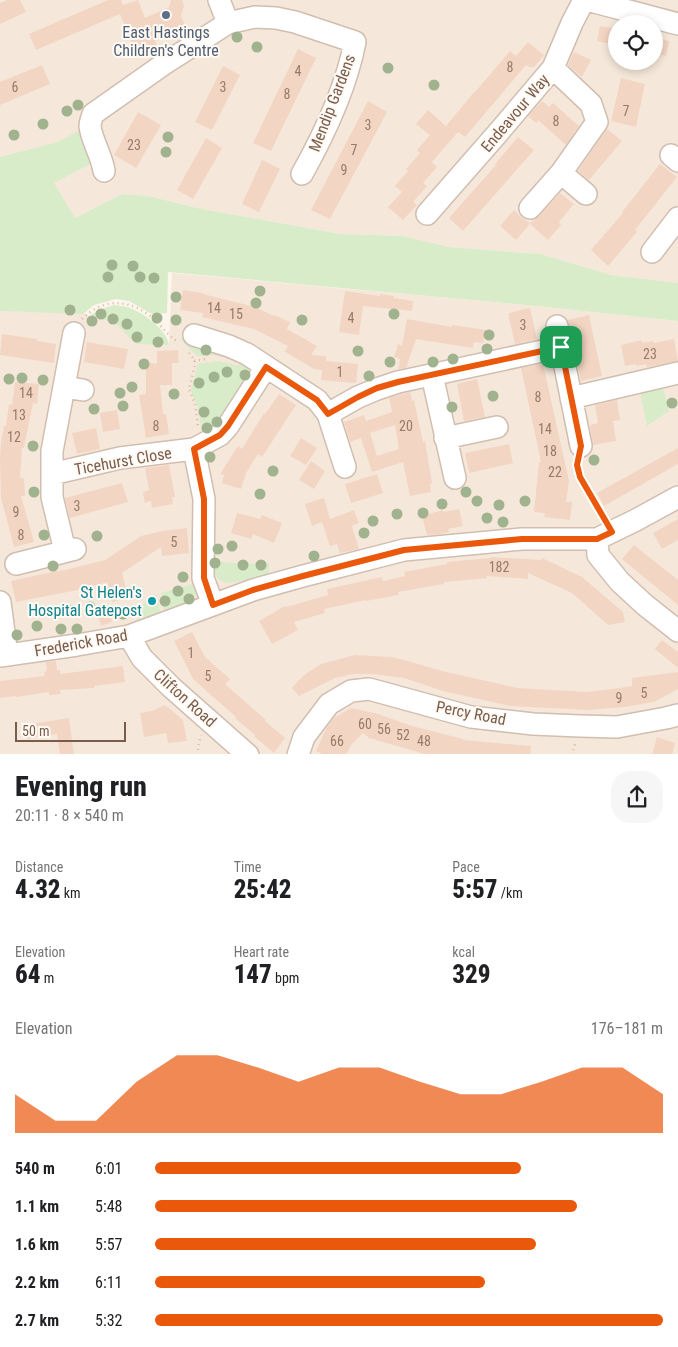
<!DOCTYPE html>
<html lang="en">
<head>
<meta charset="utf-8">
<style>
	body { margin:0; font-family:"Roboto Condensed",sans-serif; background:#f6f6f6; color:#202124; height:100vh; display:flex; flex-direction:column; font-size:19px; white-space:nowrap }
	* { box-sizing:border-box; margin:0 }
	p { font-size:16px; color:#757577 }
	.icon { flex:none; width:28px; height:28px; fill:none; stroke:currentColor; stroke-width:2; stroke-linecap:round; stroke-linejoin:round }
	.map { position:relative; height:754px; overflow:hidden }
	.side { display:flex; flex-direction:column; background:#fff; flex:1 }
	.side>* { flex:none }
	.buttons { position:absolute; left:608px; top:15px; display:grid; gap:10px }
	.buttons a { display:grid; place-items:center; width:55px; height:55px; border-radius:50%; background:#fff; box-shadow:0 2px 8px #0003; font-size:25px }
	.scale { position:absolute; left:15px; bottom:12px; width:111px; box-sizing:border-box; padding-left:5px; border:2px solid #7a5c4d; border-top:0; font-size:14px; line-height:18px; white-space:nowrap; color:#7a5c4d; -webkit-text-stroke:4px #fffaf3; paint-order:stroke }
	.pin { position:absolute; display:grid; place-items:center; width:42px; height:42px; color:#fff; margin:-21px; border-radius:10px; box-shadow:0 2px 8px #0006 }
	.round { display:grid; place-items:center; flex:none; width:52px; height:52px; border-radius:20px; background:#f6f6f6 }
	.headline { display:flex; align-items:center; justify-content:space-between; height:85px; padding:0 15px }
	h1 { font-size:28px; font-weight:800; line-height:38px }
	.metrics { display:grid; grid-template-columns:repeat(3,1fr); gap:8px; height:85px; padding:5px 15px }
	.metrics div { display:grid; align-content:center }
	.metrics b { font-size:25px; font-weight:800 }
	.metrics small { font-size:14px; font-weight:400 }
	.metrics p { font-size:14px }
	.chart { height:140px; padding:10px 15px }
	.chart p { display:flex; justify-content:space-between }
	.chart svg { width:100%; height:90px; margin-top:5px; fill:#ea580c; opacity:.7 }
	ul { padding:0 15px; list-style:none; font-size:16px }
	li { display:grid; grid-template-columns:80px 60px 1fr; align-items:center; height:38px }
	li i { height:12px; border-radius:6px; background:#ea580c }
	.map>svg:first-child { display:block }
	.residential { fill:#f5e8da; fill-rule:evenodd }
	.green { fill:#d8ecc9 }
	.building { fill:#f3d5c3; fill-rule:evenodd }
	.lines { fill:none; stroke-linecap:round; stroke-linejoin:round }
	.minor-casing { stroke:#d1beb0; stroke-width:24 }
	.path { stroke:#d9b8a5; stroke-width:2.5; stroke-dasharray:1 4; stroke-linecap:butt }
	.minor { stroke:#fff; stroke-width:21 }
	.tree { fill:#a0b28e }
	.route-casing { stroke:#fff; stroke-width:10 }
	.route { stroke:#ea580c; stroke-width:6 }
	.service-dot { fill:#5c6f8a; stroke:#fffaf3; stroke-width:2 }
	.culture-dot { fill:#0f9aa8; stroke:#fffaf3; stroke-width:2 }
	.labels { text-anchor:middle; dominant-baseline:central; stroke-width:4; stroke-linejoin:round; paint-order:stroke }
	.number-label { font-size:14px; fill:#987a6a }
	.service-label { font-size:16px; fill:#4e5e75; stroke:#fffaf3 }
	.street-label { font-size:16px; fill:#7a5c4d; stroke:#fffaf3 }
	.culture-label { font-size:16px; fill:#0d838f; stroke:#fffaf3; text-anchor:end }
</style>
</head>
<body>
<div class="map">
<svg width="678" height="755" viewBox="0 0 678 755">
	<rect width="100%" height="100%" fill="#fdf6ec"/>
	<path class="residential" d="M0,0H678V283L611,275L541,254L449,247L403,236L341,234L197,208L149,196L122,194L75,218L0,225ZM616,24H654V61H616Z
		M172,273L526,305L678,321V754L0,755V311L81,313L116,324L136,343L169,344Z"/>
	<path class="green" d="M78,131L94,162L54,183L75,218L122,194L149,196L197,208L341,234L403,236L449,247L541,254L611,275L678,283V321L526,305L168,272L167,313L152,314L129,301L116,299L94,305L83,314L0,311V157L58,142Z
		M115,305C119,306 124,306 127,307C141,311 168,330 169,345L136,344L116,324L90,315L104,308Z
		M185,338L235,360L213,355L197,356L180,339Z
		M218,361L237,365L242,364L250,369L251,375L226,419L203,435L197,404L193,397L191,389L197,369V364Z
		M639,387H663L669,411L647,426Z
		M213,561L243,564L269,563V574L264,576L236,582L225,583L217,578L214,573Z
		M196,583V594L188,604L165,617L161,593Z
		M157,594L161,618L120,628L134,623L139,617L142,606L147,599Z"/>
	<path class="building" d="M7,0H20L26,12L0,24V3Z
		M108,0H121L123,5L138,0L145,18L169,7L171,0H182L184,6L181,16L185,25L154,39L157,45L136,54L120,14L36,50L29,34Z
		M600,26L616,29V45L597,41Z
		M654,37L669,41L666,56L654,53Z
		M528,42L544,55L534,67H529L526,65L465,137L458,132L432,162L437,167L423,183L427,186L413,202L417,205L403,220L388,207L402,192L395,186L408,171L406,169L420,153L417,150L430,135L416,124L428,110L446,126L474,92H475L510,51L516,56Z
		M298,49L316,58L271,151L253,143Z
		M574,52L591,60L582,77L578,74L568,65Z
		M42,65L50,84L0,105V82Z
		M223,66L240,75L212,130L195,122Z
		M621,78L645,84L636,127L611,121Z
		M368,101L387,112L330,219L311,210Z
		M542,101L549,107L553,103L579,126L566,145L538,120L536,123L528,116Z
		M138,112L161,125L136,168L114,155Z
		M607,129L622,141L589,180L578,171Z
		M518,137L534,150L463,231L449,218L496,165L495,164Z
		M206,138L222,148L193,199L177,190Z
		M262,160L280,169L259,212L242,204Z
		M660,164L677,177L635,230L637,232L608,266L591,250L623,213L622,212Z
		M560,193L574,204L559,222L561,225L548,240L530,224L516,240L500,226L514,210L522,218L530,223L539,216Z
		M183,290L203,293V294L255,307L274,316V315L290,322L287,329L317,346L311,355L326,356V361L358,364L356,383L321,380L322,370L314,369L284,351H285L288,346L254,329L202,317L203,313L180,310Z
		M345,291L380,296V294L394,296V298L413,301L412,311L363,306L359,335L339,332Z
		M530,308L537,339L515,344L509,318V313Z
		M589,315L602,376L581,381L568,320Z
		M407,319L452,327V325L486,330L483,343L474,342L473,348L416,339L406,368L398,369L400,359L394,357L398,344L402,346Z
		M2,334L37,339V341L56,344L54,363L0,355Z
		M674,339L678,361L647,367L646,364L636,366V364L625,366L621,345L642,340V343L653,341L654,343Z
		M87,342L128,349L124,369L84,362Z
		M178,350L179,363H172V385H160L163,414H166L169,434L146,438L139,395L146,394V362L157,364V351Z
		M543,364L569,481L566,502H572L570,520L544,517L545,513L534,512L539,462H541L521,368Z
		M477,379L485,417L464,421L457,384Z
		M15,382L39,384L37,404L33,403L24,448H22L20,478H24L25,496H21L34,542L14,547L1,498L0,458L1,442L4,426H6L9,404L12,405Z
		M410,392L412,401L414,400L423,442L425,441L432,483L430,484L431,492L410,496L403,462L372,472L361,438L350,442L344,422L364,415L366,421L392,412L389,398ZM395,425L399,449L377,456L370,433Z
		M279,394L296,405L262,457L258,454L246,473L241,489L222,483L224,475L220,474L238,446L242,449L264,413L265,414Z
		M617,400L620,420L613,421L616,441L593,445L590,425L598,423L595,405Z
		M117,410L120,429L103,432L100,413Z
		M96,428L100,449L77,454L72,433Z
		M301,438L317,448L306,465L290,456Z
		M509,444L513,463L469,473L465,453Z
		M678,448V464L604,506L597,493Z
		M311,461L325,471L314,489L299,480Z
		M169,465L175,497H172L173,504L152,508L151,501L145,503L143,492L149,490L145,468Z
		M377,474L383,493L351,503L345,484Z
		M122,483L128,502L70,518L65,498Z
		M324,498L330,519L354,510L359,523L352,526L359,549L340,553L337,544L330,546L322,522L312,526L305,504Z
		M459,509L463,526L448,529L449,532L440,534L427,535L422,516L443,510V512Z
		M237,513L260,519L262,515L282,523L274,543L253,534L251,539L231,533Z
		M678,519V540L662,549L653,533Z
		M187,528L189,553L162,556L161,547L122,573L128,598L112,602L107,582L83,589L16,602L11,581L52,572L65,570L105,560L141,536L162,531Z
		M634,545L678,580V605L622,559Z
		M490,557L541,560L542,558L582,577L623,612L625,622L608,625L572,593L528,573V579L487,576V578L444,582V584L398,592L399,595L366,601V600L324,609L325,613L294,622L298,630L272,644L259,621L285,606L286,607L328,595L327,589L382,577L383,581L405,576L404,572L447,564V562L490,558Z
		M109,609L112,622L101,626L97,612Z
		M192,632L205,657L230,679L225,684L266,720L265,721L285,738L274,753L254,736L255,735L235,718L236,717L193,679L174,641Z
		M662,640L678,652V668L655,649Z
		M355,655L392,657L408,661L442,671L518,688L587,692L612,689L632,686V678L678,672V689L654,702L624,707L588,710L510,706L443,691L404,678L373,674H353L335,678L299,696L292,688L298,681L307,673L321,664Z
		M56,661L57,670H60V674L123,666L125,682L94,686V688L60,690L61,694L49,695V692L16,697L15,696L0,698V681L45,676L44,672L47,671L46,662Z
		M165,705L183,720L187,741L168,743L166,733L144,737L140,713L152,711Z
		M351,708L375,713L412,726L463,739V740L531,746L530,755H428L369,738L363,733L351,745L346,755H324L316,751L327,727L334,718Z
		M69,718L74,755H60L57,734L27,739L25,725Z
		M657,737L675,743L672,755H652Z"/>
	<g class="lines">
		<defs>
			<path id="minor" d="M219,0L228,23
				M587,0L678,24
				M671,155L678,161
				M104,171C102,156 91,139 90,126C90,122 92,118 93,114L164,64L228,23L255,17L276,18L295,22L355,42C346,88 325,133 302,174
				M561,173L586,194
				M530,208L561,173L597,122L591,104L553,68
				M427,214L497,134L553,68L572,23L584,0
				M652,252L678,218
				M557,326L561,347
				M194,335L229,346L247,354L317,400L328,414L345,467
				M432,375L455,478
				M64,387L83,390
				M571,398L678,373
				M328,414L358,397L377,389L398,382L561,347L581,446
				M445,438L497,427
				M194,449L204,499L203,578L213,605
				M52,474L120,458L194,449L220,435L228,426L266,367
				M597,539L598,555L620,582L645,605L678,631
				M65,551L52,497V451L74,333
				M16,564L75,549
				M0,602L7,655
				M129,636L142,658L171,687L248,755
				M0,656L77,645L129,636L253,590L303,576L404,550L522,539H597L636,520L678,497
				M298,755L304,737L329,704L351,691L369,689L471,717L533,724L580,726L617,727L666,718L678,715"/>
		</defs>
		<use href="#minor" class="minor-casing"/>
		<path class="path" d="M82,319C104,297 130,299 153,318C162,326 168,336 178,342
			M189,353L194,359L195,365L189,389L195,404L198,426
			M194,361L207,359
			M577,463L579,477L604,518
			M198,755V747L201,735
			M572,755L575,744"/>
		<use href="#minor" class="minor"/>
	</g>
	<g class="tree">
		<circle cx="237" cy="37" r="5.5"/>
		<circle cx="257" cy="47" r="5.5"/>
		<circle cx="388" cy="68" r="5.5"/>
		<circle cx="434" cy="85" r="5.5"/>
		<circle cx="78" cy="105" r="5.5"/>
		<circle cx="67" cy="111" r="5.5"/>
		<circle cx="43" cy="124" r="5.5"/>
		<circle cx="14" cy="135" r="5.5"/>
		<circle cx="168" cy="137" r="5.5"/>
		<circle cx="166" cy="152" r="5.5"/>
		<circle cx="112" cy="265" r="5.5"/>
		<circle cx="133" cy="266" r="5.5"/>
		<circle cx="108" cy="277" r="5.5"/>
		<circle cx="140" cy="277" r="5.5"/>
		<circle cx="154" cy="278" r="5.5"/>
		<circle cx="260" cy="291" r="5.5"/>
		<circle cx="176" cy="297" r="5.5"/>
		<circle cx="256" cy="303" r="5.5"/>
		<circle cx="70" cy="310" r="5.5"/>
		<circle cx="101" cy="314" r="5.5"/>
		<circle cx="394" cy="314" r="5.5"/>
		<circle cx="157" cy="318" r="5.5"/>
		<circle cx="113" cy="319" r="5.5"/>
		<circle cx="176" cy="320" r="5.5"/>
		<circle cx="302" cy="320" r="5.5"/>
		<circle cx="92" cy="321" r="5.5"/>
		<circle cx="127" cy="324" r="5.5"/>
		<circle cx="489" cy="335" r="5.5"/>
		<circle cx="137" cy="337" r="5.5"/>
		<circle cx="158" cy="342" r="5.5"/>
		<circle cx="487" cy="349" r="5.5"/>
		<circle cx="206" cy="350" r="5.5"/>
		<circle cx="358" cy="351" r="5.5"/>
		<circle cx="453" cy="359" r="5.5"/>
		<circle cx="390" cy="362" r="5.5"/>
		<circle cx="433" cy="362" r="5.5"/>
		<circle cx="144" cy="364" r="5.5"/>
		<circle cx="227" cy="372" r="5.5"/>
		<circle cx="245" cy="375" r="5.5"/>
		<circle cx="369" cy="376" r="5.5"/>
		<circle cx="214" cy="377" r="5.5"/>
		<circle cx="22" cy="378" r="5.5"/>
		<circle cx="9" cy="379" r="5.5"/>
		<circle cx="43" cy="380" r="5.5"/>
		<circle cx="199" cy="383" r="5.5"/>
		<circle cx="132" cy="387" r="5.5"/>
		<circle cx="120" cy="393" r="5.5"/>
		<circle cx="174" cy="394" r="5.5"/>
		<circle cx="493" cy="396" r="5.5"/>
		<circle cx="672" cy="403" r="5.5"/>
		<circle cx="123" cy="406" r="5.5"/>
		<circle cx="452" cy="407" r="5.5"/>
		<circle cx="94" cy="409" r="5.5"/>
		<circle cx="204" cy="412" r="5.5"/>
		<circle cx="217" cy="422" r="5.5"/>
		<circle cx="207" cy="428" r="5.5"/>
		<circle cx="33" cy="446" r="5.5"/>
		<circle cx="210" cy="457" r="5.5"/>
		<circle cx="594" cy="460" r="5.5"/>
		<circle cx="273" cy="471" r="5.5"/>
		<circle cx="34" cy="492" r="5.5"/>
		<circle cx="466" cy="492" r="5.5"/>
		<circle cx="260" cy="494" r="5.5"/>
		<circle cx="477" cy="501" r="5.5"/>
		<circle cx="525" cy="501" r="5.5"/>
		<circle cx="442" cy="504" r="5.5"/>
		<circle cx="499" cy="505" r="5.5"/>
		<circle cx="423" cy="513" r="5.5"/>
		<circle cx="397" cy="514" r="5.5"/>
		<circle cx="487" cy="518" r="5.5"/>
		<circle cx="373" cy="521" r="5.5"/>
		<circle cx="503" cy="522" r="5.5"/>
		<circle cx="364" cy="533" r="5.5"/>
		<circle cx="44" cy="535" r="5.5"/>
		<circle cx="97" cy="536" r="5.5"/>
		<circle cx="232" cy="546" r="5.5"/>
		<circle cx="218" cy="549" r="5.5"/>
		<circle cx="314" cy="556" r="5.5"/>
		<circle cx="215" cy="563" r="5.5"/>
		<circle cx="243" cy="565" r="5.5"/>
		<circle cx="261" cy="565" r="5.5"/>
		<circle cx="53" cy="566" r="5.5"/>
		<circle cx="183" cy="577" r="5.5"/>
		<circle cx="178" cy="591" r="5.5"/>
		<circle cx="189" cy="599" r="5.5"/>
		<circle cx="165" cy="601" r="5.5"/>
		<circle cx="90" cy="607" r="5.5"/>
		<circle cx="67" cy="609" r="5.5"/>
		<circle cx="123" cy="614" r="5.5"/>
		<circle cx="37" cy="626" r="5.5"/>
		<circle cx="61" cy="629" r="5.5"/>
		<circle cx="77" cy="629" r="5.5"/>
		<circle cx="17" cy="635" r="5.5"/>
	</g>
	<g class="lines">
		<defs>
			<path id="route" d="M561,347L581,446L577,465L580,477L612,532L597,539H522L404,550L303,576L253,590L213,605L204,578V499L194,449L220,435L228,426L266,367L317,400L328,414L358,397L377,388L398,382Z"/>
		</defs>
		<use href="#route" class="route-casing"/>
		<use href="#route" class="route"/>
	</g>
	<circle class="service-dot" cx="166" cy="15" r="5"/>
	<circle class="culture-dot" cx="152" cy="601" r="5"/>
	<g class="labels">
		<g class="number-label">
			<text x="510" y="67">8</text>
			<text x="298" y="71">4</text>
			<text x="15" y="87">6</text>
			<text x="223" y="87">3</text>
			<text x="287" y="94">8</text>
			<text x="626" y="111">7</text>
			<text x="556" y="121">8</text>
			<text x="368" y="125">3</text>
			<text x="134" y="145">23</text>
			<text x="354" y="150">7</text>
			<text x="344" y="170">9</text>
			<text x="214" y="308">14</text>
			<text x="236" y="314">15</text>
			<text x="351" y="318">4</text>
			<text x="523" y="325">3</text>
			<text x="650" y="354">23</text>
			<text x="340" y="372">1</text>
			<text x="26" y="393">14</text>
			<text x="538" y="397">8</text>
			<text x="19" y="415">13</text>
			<text x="156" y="426">8</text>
			<text x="406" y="426">20</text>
			<text x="545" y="429">14</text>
			<text x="14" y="437">12</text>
			<text x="550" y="451">18</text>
			<text x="555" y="472">22</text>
			<text x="77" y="506">3</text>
			<text x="16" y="512">9</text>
			<text x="21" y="535">8</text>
			<text x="174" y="542">5</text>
			<text x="499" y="567">182</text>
			<text x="191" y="653">1</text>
			<text x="208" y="676">5</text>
			<text x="644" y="693">5</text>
			<text x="619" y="698">9</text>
			<text x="365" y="724">60</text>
			<text x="384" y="729">56</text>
			<text x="403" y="735">52</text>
			<text x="337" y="741">66</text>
			<text x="424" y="741">48</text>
		</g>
		<g class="service-label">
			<text x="166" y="32">East Hastings<tspan x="166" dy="18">Children's Centre</tspan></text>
		</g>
		<g class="street-label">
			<text transform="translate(332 103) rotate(-69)">Mendip Gardens</text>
			<text transform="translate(515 113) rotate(-50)">Endeavour Way</text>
			<text transform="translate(123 461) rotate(-10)">Ticehurst Close</text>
			<text transform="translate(81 643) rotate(-10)">Frederick Road</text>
			<text transform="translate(185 698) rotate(42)">Clifton Road</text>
			<text transform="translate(471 713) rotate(11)">Percy Road</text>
		</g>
		<g class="culture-label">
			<text x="142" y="592">St Helen's<tspan x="142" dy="18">Hospital Gatepost</tspan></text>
		</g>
	</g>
</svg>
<div class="buttons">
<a><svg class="icon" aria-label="locate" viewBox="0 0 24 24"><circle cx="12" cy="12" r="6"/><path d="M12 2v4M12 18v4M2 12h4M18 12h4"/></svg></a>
</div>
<div class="scale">50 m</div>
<div class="pin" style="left:561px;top:347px;background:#1e9e55"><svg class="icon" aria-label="arrive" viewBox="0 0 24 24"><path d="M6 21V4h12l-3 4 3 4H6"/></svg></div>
</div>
<section class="side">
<div class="headline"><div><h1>Evening run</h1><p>20:11 · 8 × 540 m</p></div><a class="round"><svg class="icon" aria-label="share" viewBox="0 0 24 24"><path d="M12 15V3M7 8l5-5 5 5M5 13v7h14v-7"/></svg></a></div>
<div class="metrics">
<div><p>Distance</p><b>4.32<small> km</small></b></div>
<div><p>Time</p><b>25:42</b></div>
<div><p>Pace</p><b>5:57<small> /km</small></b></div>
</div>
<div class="metrics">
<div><p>Elevation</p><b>64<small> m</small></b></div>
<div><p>Heart rate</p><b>147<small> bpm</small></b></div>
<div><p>kcal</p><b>329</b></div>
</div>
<div class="chart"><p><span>Elevation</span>176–181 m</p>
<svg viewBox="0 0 160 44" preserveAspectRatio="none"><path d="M0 44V25L10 38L20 38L30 19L40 6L50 6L60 12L70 19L80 12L90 12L100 19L110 25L120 25L130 19L140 12L150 12L160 25V44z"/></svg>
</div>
<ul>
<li><b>540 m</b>6:01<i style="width:72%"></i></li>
<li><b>1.1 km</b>5:48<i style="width:83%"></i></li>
<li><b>1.6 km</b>5:57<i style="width:75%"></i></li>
<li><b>2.2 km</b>6:11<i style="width:65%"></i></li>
<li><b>2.7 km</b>5:32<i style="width:100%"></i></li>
</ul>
</section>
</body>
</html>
